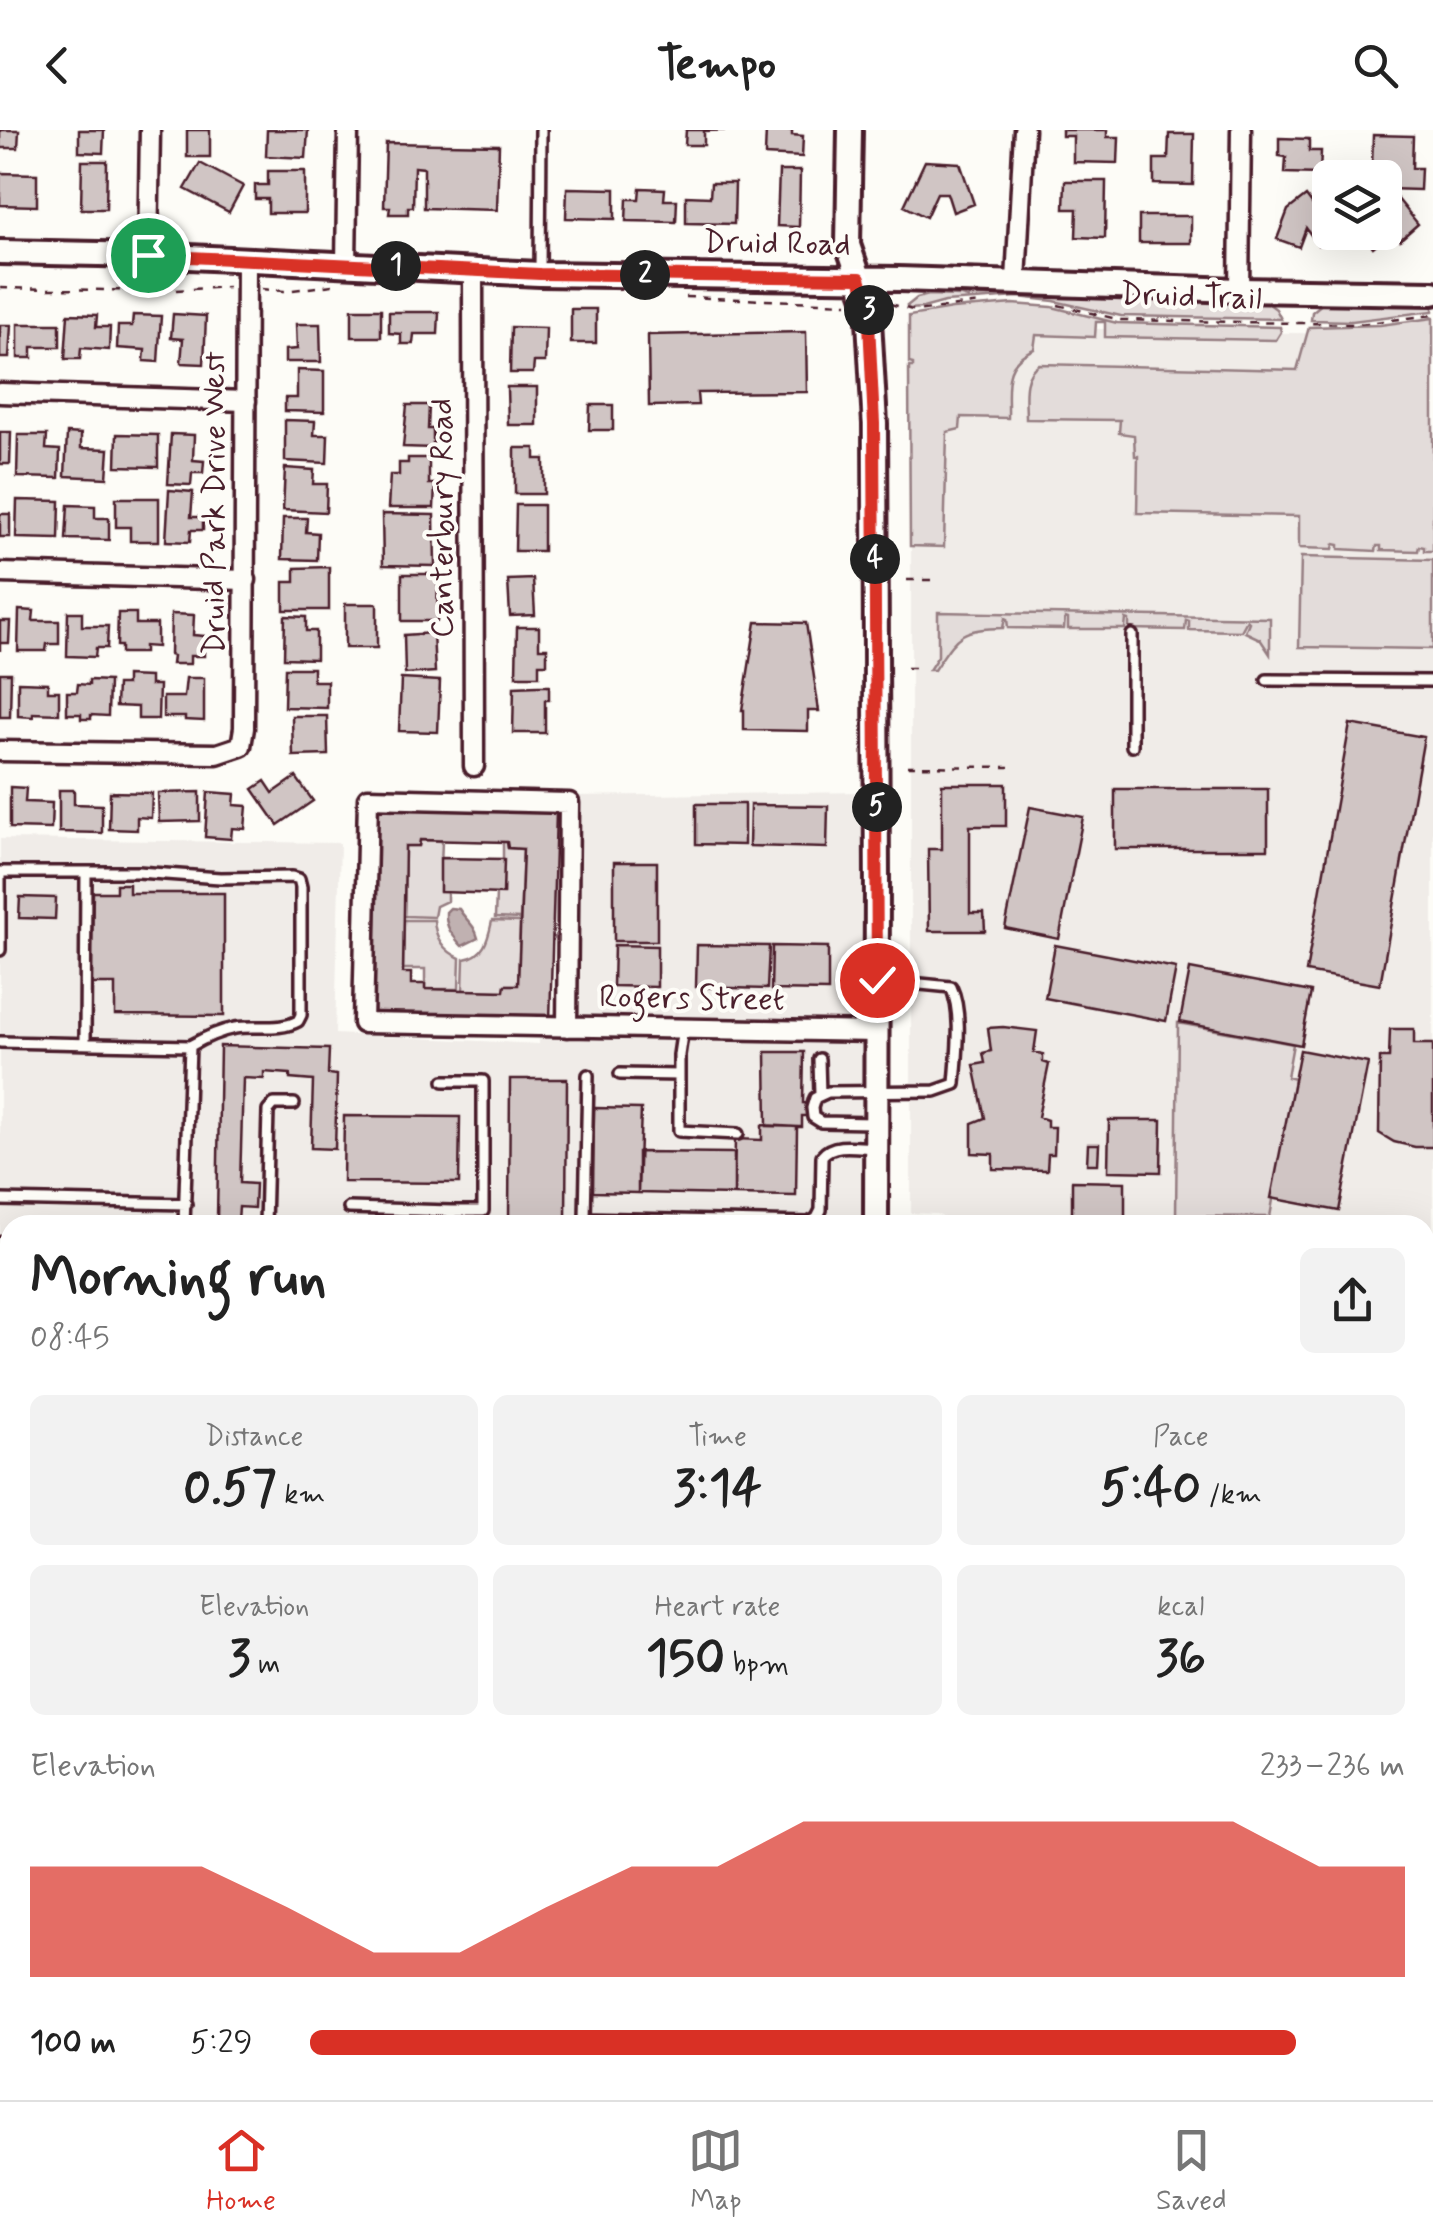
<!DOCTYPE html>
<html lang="en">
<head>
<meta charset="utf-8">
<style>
	body { margin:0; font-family:Mynerve,sans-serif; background:#f2f2f2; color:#222; height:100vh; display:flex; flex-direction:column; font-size:38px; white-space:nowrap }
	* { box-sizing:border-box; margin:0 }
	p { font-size:32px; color:#767676 }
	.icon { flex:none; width:55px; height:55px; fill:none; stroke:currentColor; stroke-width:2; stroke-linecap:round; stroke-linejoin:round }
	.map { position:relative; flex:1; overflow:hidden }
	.panel { position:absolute; left:0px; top:1085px; width:1435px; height:885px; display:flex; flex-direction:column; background:#fff; border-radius:30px 30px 0 0; box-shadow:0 10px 40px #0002 }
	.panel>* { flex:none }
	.buttons { position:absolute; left:1312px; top:30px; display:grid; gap:20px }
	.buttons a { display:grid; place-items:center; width:90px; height:90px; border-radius:15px; background:#fff; box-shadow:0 10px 40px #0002; font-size:50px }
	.pin { position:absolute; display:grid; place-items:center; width:85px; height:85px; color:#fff; margin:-42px; border:5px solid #fff; border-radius:50%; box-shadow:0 2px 10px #0007 }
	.km { position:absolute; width:50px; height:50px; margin:-25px; border-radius:50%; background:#222; color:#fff; font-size:28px; line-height:50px; text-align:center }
	.round { display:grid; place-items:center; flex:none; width:105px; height:105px; border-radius:15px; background:#f2f2f2 }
	.overview { display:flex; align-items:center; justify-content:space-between; height:170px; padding:0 30px }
	h1 { font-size:55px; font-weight:800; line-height:75px }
	.figures { display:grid; grid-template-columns:repeat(3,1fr); gap:15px; height:170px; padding:10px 30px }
	.figures div { display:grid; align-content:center; border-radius:15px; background:#f2f2f2; text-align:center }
	.figures b { font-size:50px; font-weight:800 }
	.figures small { font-size:28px; font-weight:400 }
	.figures p { font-size:28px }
	.chart { height:280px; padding:20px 30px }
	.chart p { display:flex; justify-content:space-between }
	.chart svg { width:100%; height:180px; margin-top:10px; fill:#d93025; opacity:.7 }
	ul { padding:0 30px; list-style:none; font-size:32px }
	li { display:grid; grid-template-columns:160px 120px 1fr; align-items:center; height:75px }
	li i { height:25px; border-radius:12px; background:#d93025 }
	header { display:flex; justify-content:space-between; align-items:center; height:130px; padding:0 30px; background:#fff; font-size:45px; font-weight:800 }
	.menu { display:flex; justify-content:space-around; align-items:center; height:140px; border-top:2px solid #e0e0e0; background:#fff; font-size:28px; color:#767676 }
	.menu a { display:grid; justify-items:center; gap:5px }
	.menu .current { color:#d93025 }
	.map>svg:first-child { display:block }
	.built { fill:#f0ece8 }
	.green { fill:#e3dcda; stroke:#967e82; stroke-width:2.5 }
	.water { fill:#c0b1b1; stroke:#91777b; stroke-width:2.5 }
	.building { fill:#d0c5c4; stroke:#4a1f2b; stroke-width:2.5; fill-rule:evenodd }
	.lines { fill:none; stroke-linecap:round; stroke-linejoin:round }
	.lane-casing { stroke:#4a1f2b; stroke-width:16 }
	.street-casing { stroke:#4a1f2b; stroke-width:25 }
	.secondary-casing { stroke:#4a1f2b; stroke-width:30 }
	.primary-casing { stroke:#4a1f2b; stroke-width:35 }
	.path { stroke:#4a1f2b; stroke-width:2.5; stroke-dasharray:8 8; stroke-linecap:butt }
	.lane { stroke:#fdfcf7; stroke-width:9 }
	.street { stroke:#fdfcf7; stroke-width:18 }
	.secondary { stroke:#fdfcf7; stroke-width:22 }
	.primary { stroke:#fdfcf7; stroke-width:28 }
	.route-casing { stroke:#fff; stroke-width:20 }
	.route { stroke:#d93025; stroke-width:12 }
	.labels { text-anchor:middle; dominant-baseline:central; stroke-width:8; stroke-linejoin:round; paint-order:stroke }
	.street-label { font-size:32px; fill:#4a1f2b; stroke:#fdfcf7 }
</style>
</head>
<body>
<header><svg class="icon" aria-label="back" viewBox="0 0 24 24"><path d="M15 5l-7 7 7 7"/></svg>Tempo<svg class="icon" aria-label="search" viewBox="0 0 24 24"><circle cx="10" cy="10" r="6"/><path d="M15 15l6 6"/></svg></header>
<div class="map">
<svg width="1433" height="1970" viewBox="0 0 1433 1970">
	<rect width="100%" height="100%" fill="#fdfcf7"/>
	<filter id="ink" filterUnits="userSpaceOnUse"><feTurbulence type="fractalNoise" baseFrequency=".01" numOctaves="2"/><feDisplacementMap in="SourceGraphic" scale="20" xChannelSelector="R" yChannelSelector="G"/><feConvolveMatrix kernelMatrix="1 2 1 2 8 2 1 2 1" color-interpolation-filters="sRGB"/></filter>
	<g filter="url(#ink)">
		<path class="built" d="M911,195L1433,206V1132H1425V1095H949L945,1088L936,1084L911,1083Z
			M868,662V892L576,887L571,666Z
			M0,709L340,713L335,904L539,914V906L868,911L867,1095H10V1113L0,1112Z
			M0,1180H10V1379H0Z
			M1425,1209H1433V1412H1425Z"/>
		<path class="green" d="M929,165L961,166L968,168L969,166L1136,168L1143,172L1144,168L1265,171L1276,179L1281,189L1121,186L1054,171L1018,167L945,172L923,178L909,179L907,176L917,168Z
			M1323,173L1433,174V181L1352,191L1311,190L1312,182Z
			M1013,174L1052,177L1117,193L1280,197L1281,202L1276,210L1105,207V192H1096L1095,207L1036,205L1034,219C1001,233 1009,258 1008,288L961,287L960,299L947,302L944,417L910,416L909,237H913V234L909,233V186L952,179Z
			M1433,188V421H1424V417L1419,416L1418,421L1381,420V416H1377L1376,421L1339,419V415L1334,414L1333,419L1299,418V386L1137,383L1138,326H1135L1134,305L1119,303L1120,290L1026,289C1026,269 1021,245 1039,234L1297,240L1309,197L1380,195Z
			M1301,427L1433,430V519L1299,517Z
			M938,482L1270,488V524L1260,509L1245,502L1249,492L1247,490L1241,501L1189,500V491L1186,490L1185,500L1129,499V490L1126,489L1125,499H1068V489L1065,488L1064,499L1008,498L1007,489L1005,488L1003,498C959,498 957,506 934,540H929L938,526Z
			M420,710L442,711L440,761L447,762V771L436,776L434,787L404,786L405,716H419Z
			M503,712H507L508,718L523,719L520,789L495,788L496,764L503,763Z
			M404,790H434C435,808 444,821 460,828L459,859H425V839H403Z
			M492,791L520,792L518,855H505L504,861L463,860L464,829C485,826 488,809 492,791Z
			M1178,893L1293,914L1287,947L1294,949L1270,1087L1176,1086Z"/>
		<path class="water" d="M450,778L459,779C466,791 474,793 478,808L462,816C453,806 445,798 446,782Z"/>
		<path class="building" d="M0,0H19L18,18H0Z
			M79,0H104L103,23L79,22Z
			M187,0H210V27H187Z
			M267,0H308L306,28L266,26Z
			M686,0H739L704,1V15H685Z
			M766,0H792V5L803,6L802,27L765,25Z
			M1062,0H1107V7H1119L1118,33L1073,32V6H1062Z
			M1169,4H1194L1193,55L1154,54V29H1168Z
			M1373,5L1413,6L1412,38H1421L1420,60L1387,59L1388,39L1372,38Z
			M1279,8L1309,9V21H1321L1320,44L1285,43L1286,27L1279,26Z
			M386,13L499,15L497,80L424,78V38L414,37L413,77H408V84H389L390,77H384Z
			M82,31H107L106,79H81Z
			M925,31L960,33L974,74L953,82L947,63H937L926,87L904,76Z
			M200,33L243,56L229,82L185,59Z
			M268,41H305V83H268V69H255V55H268Z
			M779,41H800L799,97L777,96Z
			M0,43L37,44V76L0,75Z
			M1065,51H1106L1105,108L1076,107L1077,79H1064Z
			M711,53H735L734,94L686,93V66L710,67Z
			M567,58L615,59V89L566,88Z
			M640,58L665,59L664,70H677L676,92L626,91L627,69H639Z
			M1306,66L1330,98V102L1334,103L1318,115L1306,98L1299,117L1277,109L1288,80Z
			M1397,68L1418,94L1400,110L1393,101L1373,117L1361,102H1385V78Z
			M1139,86H1191V113H1139Z
			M352,179H381V207H352Z
			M571,179H596V213H571Z
			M389,182H439L438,204H414L413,214H401V204L389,203Z
			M68,184L97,185L96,197H110L109,220L81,218L80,229H65Z
			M173,184L206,186L204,234L181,233L183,209L171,208Z
			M133,185L161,186L158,232L144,231L145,220L117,218L118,196H132Z
			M18,194H60V217H32V228H18Z
			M296,194H320L321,232H285V220L297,219Z
			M0,195H11L9,228H0Z
			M511,197L546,198L545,232H534L533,243H510Z
			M806,202L807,262L697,263L698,275L649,276L648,205Z
			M297,240L324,241V282L285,281V268H297Z
			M507,257H537V295H508Z
			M407,275H429L428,299H433V318L403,317Z
			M590,275H613V300H589Z
			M285,290L315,291L314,305H328L327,333L285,331Z
			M0,302H11L10,334H0Z
			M67,303L81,304V318L109,319L107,348L65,346Z
			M117,304L158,305V337L116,336Z
			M171,304L194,305L193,330L204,331L203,343H192L191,355L168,354Z
			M18,305H47L46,319L60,320L59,348L17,347Z
			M515,318H535V329H544V364H515Z
			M408,328H429V354H435L434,378H388L390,345H399V333H408Z
			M285,338L314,340L313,354H327L326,382L283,380Z
			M169,360L193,362L191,387H203V400H191L190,412L166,411Z
			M116,368H159V411H130V397H116Z
			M17,370L60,371L59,409L16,408Z
			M68,375L95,376V388H109V410L66,409Z
			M516,375H543V421H515Z
			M0,384H10V407H0Z
			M382,384L434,385L435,436L383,435Z
			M283,388H307L306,402L318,403L317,430L282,429Z
			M329,437V480H284V452H295V438Z
			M402,444H438L437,491H402Z
			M533,449L535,485L510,486L508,450Z
			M345,474H377V518H345Z
			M19,480L34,481L33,491H59V514H47L46,521H18Z
			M68,482H82V496H108L107,518H96L95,527L67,526Z
			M118,483H136V494H157V517L144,516V523H121V516H117Z
			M171,484L194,485L193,505L204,506V526H190V534H172L173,526L170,525Z
			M285,486L306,487V501H316V529L284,528Z
			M0,491H10L9,513H0V521Z
			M756,492L806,493L819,581H808V601L744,600V580H742Z
			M517,497H539V518H547V534H539V546H516Z
			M433,503L435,542L405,544L404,505Z
			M285,538H313V551H327V578L284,577Z
			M0,543H11L10,587H0Z
			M126,546L150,547V555H159L158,589H138V577L116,576L117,555H126Z
			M186,548H204V591L185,590V587H163V567H184Z
			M401,549L440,551L438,602L399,601Z
			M89,550L109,551L108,586L91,585V589H81V584H67V562H77L78,554L89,555Z
			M18,552L48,553V561H59V584L33,583V587L18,586Z
			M538,556H549V570H545V603H513L514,557Z
			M292,586H327L328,625L293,626Z
			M1350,594L1424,607L1380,855L1306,842Z
			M296,647L313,671L278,695L253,659L265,651L273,663Z
			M942,654H1006V696H970V783H984L985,801H929L928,719H942Z
			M10,657L26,658L25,672L52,673L51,699L10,698Z
			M1115,659H1268V719H1115Z
			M59,660H74V674L102,675V703L59,702Z
			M110,662L152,663L151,688L137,687V700L109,699Z
			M200,662V691L159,692L158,663Z
			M208,662L235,664L234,675L247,676L245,699L232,698L231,709L205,707Z
			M696,674H744V715L696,714Z
			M750,675L828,676L827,718L749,716Z
			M1030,677L1083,687L1059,809L1005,798Z
			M378,679L556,682L550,891L373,886ZM420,710L507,712L508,718L523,719L518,855H505L504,861L425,859V854H411V843H403L405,716H419Z
			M440,728L504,729L503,764L440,762Z
			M614,732H657V811H614Z
			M116,754H129V763H224V886L115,885V854H91L93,762H116Z
			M20,767L56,768L55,789L19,788Z
			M614,815L657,816V857L613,856Z
			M697,815L769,816L767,859L696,857Z
			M1055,815L1176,838L1166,891L1045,868Z
			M772,816L828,817V861L771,860Z
			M1190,839L1311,862L1301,915L1180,892Z
			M1003,897L1037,901L1034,922L1043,924V932L1049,934L1038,987L1047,990V997H1055L1054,1024H1048L1047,1040L993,1039V1024L972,1023V993L985,988L974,935L985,933L983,923L991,921L988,898Z
			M1390,899H1414V914H1433V1017H1415L1394,1012L1379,1003L1380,928H1389Z
			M220,916L329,919L328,944L337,945L335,1019L311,1018L313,951L290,949V944L264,942V949L243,948L240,1053L255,1054L254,1078L239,1077L238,1090L217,1089Z
			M1300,920L1368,933L1339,1081L1271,1068Z
			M766,922H804L803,973L818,974V986H802V997L767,996Z
			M510,949H567L566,1091H509Z
			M594,978L641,979L638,1063L593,1062Z
			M344,986L460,987L459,1053L343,1052Z
			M1109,990H1162L1161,1042L1108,1041Z
			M762,995L797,997L796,1066L734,1065L735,1009L762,1010Z
			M1088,1014H1099L1098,1034H1087Z
			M638,1022L734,1023V1065L638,1063Z
			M1072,1051L1125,1052V1095H1072Z
			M0,1249L10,1250V1314H0Z
			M1425,1337H1433V1380H1425Z
			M0,1431H6V1444H10V1482H0Z
			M1425,1436H1433V1484H1425Z
			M1425,1491H1433V1539L1425,1540Z
			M1425,1550L1433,1551V1602H1425Z
			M0,1560H10V1578H0Z
			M2,1594H10V1619H2Z
			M1425,1606H1433V1655H1425Z
			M1425,1741H1433V1778H1425Z
			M1425,1784H1433V1835H1425Z
			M0,1842H4V1885H0Z
			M1425,1842H1433V1890H1425Z
			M0,1896L4,1897V1944H0Z
			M1425,1900H1433V1948H1425Z
			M86,1960H118L117,1970H85Z
			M175,1960H205L204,1970H175Z
			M286,1960H317V1970H286Z
			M490,1960H527V1970H489Z
			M584,1960H611L612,1970H584Z
			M696,1960H722L721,1969L734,1970H696Z
			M927,1960H962V1970H927Z
			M1053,1960H1081V1970H1053Z
			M1169,1960H1198V1970H1170Z
			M1305,1960H1334V1970H1305Z
			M358,1966H400V1970H358Z"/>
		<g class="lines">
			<defs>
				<path id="lane" d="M540,142L541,0
					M1132,505V616
					M1267,550L1433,551
					M0,742V820
					M2,742H138L220,748L292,747L299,749L301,757V885L298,891C280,901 255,895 235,898C219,901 204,908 190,916
					M683,898L679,925V1001L738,1004
					M0,912L190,916L184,1095
					M85,913L86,743
					M819,929L820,965
					M620,944L679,945
					M444,951H483V1081H451V1095
					M873,993L821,992L813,987L812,978L815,968L828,962L935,961L955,954C957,925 963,882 951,857L880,850
					M0,1070L186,1074
					M349,1078L451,1081
					M585,1088L588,945
					M265,1095L268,981L274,974H294
					M585,1095V1088L809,1093L817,1088L821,1080L822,1026C833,1012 856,1017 873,1018
					M0,1213H10
					M1425,1299H1433
					M0,1342H10"/>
				<path id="street" d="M148,125L150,0
					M346,134L348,0
					M473,140L474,636
					M1016,151L1024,0
					M1239,160L1241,0
					M0,263L246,271
					M0,443L246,450
					M0,621L217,624L241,616L244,598L246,130
					M567,897L569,673L368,668L363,893L877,902
					M0,1395H10
					M0,1523H10
					M1425,1695H1433
					M0,1751H10
					M245,1960V1970
					M444,1960V1970
					M656,1960V1970
					M1126,1960V1970
					M1375,1960V1970
					M43,1970V1960"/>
				<path id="secondary" d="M850,0L848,115L868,173L875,294L877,747L876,1095
					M0,122L148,125L540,144L899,149L1239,160L1433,163
					M876,1970V1960"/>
				<path id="primary" d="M0,1122H10
					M1425,1155H1433
					M0,1159H10
					M1425,1191H1433"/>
			</defs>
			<use href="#lane" class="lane-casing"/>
			<use href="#street" class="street-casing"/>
			<use href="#secondary" class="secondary-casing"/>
			<use href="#primary" class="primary-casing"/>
			<path class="path" d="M0,158L158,161L228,157
				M261,159L284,161L333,155
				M685,167L847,173
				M890,174L916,181L980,173
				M1058,175L1121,190L1359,194L1433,185
				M907,450H937
				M907,538H919
				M907,636L1009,637"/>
			<use href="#lane" class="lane"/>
			<use href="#street" class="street"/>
			<use href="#secondary" class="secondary"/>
			<use href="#primary" class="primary"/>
		</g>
	</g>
	<g class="lines" filter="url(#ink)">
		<defs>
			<path id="route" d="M148,125L540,144L860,148L868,173L874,294L877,850"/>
		</defs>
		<use href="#route" class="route-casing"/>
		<use href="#route" class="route"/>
	</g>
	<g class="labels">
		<g class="street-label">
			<text transform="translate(777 114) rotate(1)">Druid Road</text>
			<text transform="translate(1191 167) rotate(2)">Druid Trail</text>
			<text transform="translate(215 373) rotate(-90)">Druid Park Drive West</text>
			<text transform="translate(443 388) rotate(-90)">Canterbury Road</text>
			<text transform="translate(692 869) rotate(1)">Rogers Street</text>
		</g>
	</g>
</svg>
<div class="buttons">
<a><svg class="icon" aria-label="layers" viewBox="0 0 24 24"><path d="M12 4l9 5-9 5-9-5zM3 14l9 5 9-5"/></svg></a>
</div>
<div class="pin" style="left:148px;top:125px;background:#1e9e55"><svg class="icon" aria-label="arrive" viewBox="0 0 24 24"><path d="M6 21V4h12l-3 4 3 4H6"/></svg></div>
<div class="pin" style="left:877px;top:850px;background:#d93025"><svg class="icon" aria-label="check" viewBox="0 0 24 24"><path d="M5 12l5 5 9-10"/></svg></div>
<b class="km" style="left:396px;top:136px">1</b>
<b class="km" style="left:645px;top:145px">2</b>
<b class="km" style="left:869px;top:180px">3</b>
<b class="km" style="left:875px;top:429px">4</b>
<b class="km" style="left:877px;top:677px">5</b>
<section class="panel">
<div class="overview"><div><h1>Morning run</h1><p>08:45</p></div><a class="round"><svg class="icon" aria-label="share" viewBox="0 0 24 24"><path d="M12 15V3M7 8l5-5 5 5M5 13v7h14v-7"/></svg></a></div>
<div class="figures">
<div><p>Distance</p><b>0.57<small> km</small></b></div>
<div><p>Time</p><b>3:14</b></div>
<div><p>Pace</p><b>5:40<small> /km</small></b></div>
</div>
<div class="figures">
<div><p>Elevation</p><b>3<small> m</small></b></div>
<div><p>Heart rate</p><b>150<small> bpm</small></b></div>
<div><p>kcal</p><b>36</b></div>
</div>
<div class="chart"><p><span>Elevation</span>233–236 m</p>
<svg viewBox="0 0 160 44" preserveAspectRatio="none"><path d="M0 44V17L10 17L20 17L30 27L40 38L50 38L60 27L70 17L80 17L90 6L100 6L110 6L120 6L130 6L140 6L150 17L160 17V44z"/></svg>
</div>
<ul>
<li><b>100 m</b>5:29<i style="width:90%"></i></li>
</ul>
</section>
</div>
<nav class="menu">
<a class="current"><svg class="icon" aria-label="home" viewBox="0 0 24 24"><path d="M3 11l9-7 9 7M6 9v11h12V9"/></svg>Home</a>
<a><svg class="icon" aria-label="map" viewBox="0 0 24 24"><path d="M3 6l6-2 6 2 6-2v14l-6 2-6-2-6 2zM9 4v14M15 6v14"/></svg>Map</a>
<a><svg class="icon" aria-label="saved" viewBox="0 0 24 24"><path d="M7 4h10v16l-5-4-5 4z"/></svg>Saved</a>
</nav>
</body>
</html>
